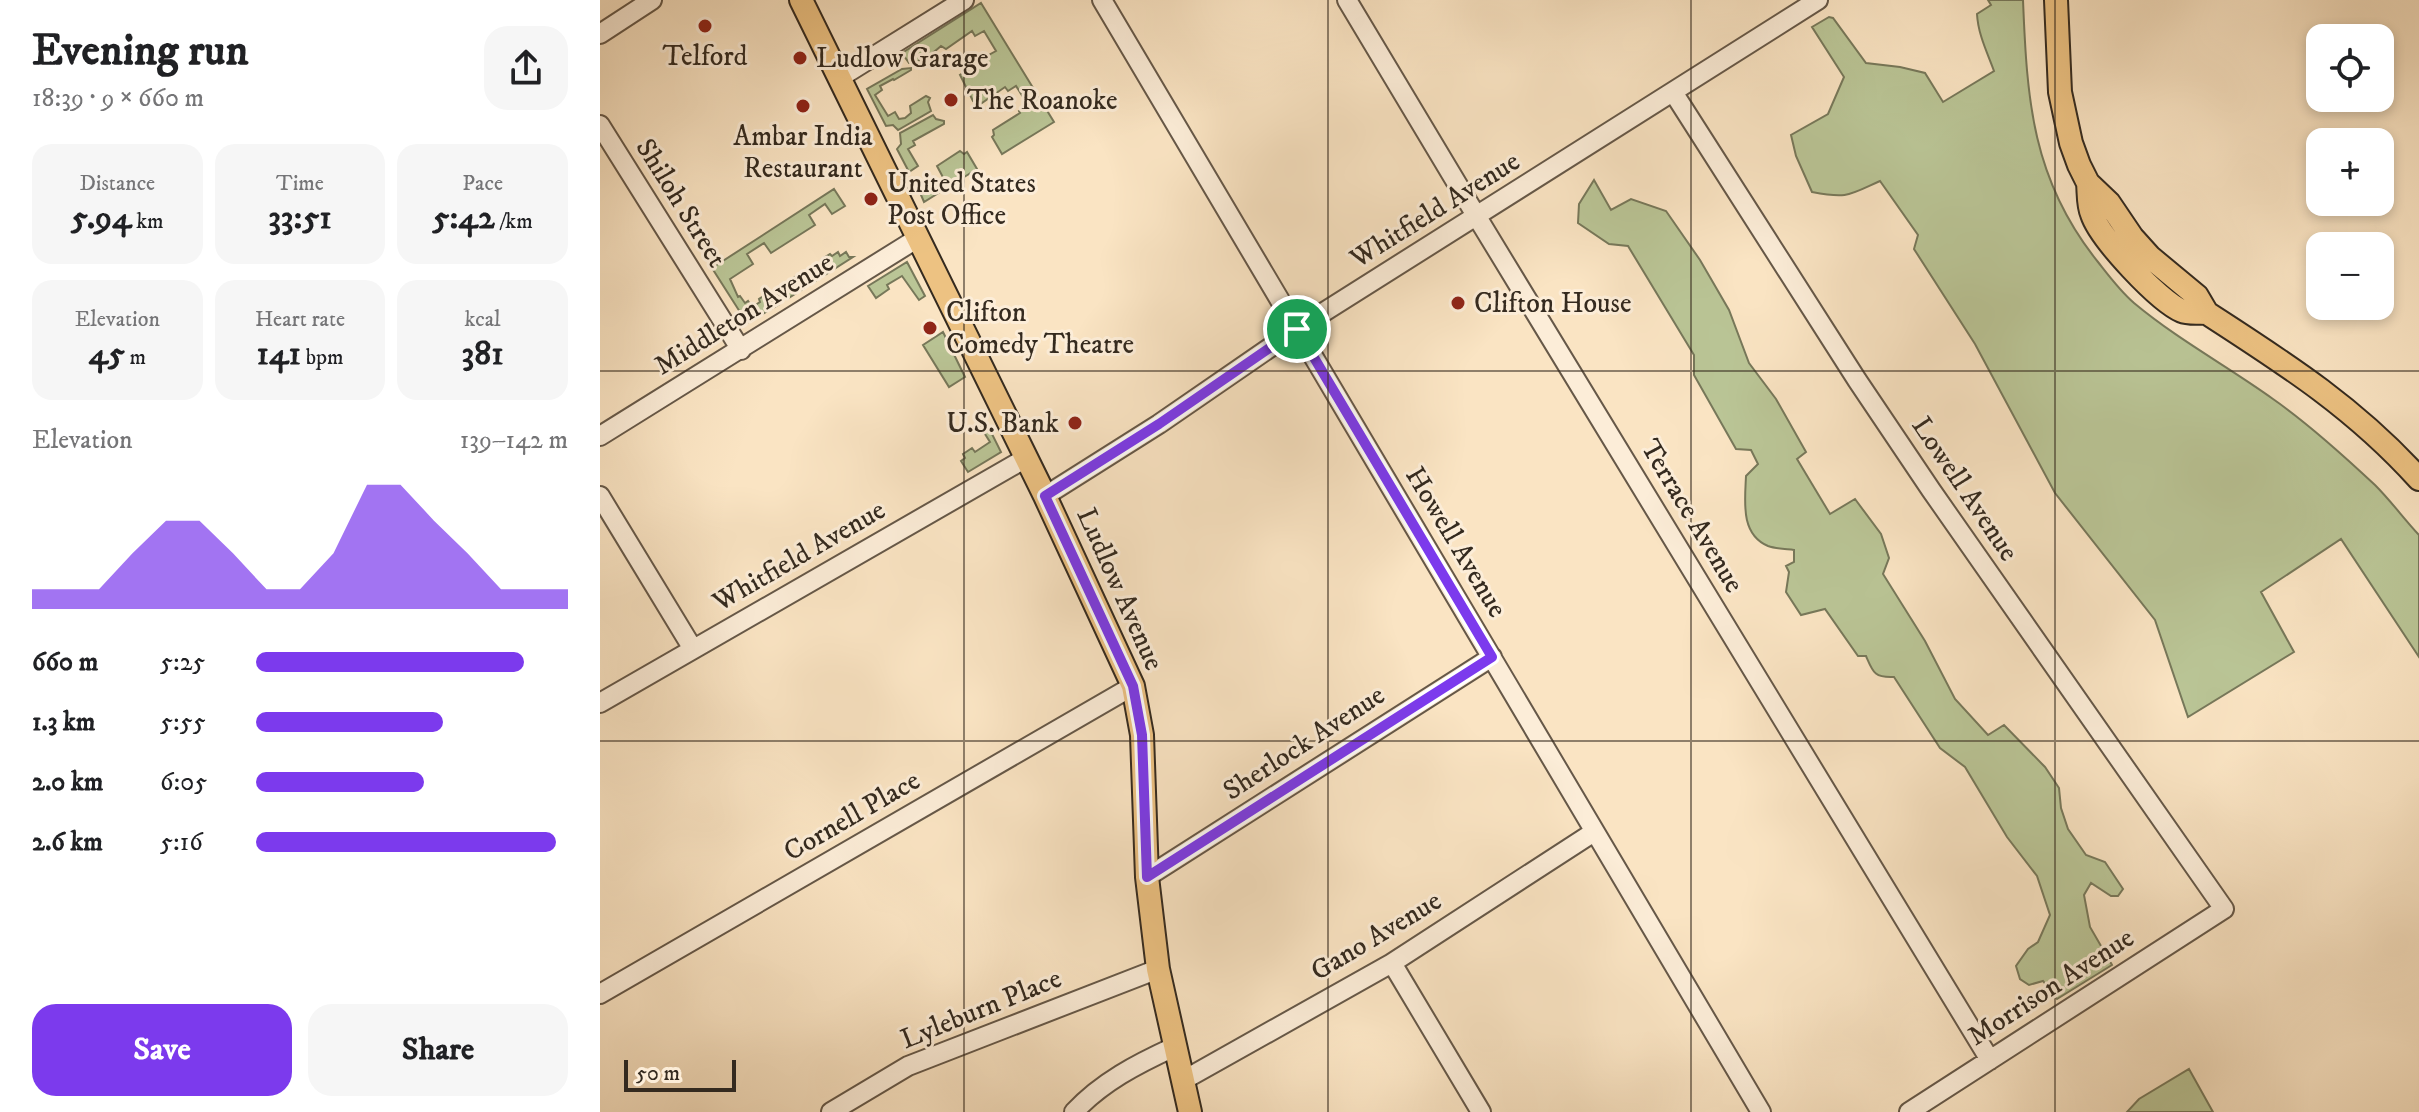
<!DOCTYPE html>
<html lang="en">
<head>
<meta charset="utf-8">
<style>
	body { margin:0; font-family:"IM FELL DW Pica",serif; background:#f6f6f6; color:#202124; height:100vh; display:flex; flex-direction:column; font-size:30px; white-space:nowrap }
	* { box-sizing:border-box; margin:0 }
	p { font-size:26px; color:#757577 }
	.icon { flex:none; width:44px; height:44px; fill:none; stroke:currentColor; stroke-width:2; stroke-linecap:round; stroke-linejoin:round }
	.map { position:relative; flex:1; overflow:hidden }
	.side { display:flex; flex-direction:column; background:#fff; width:600px }
	.side>* { flex:none }
	.controls { position:absolute; left:1706px; top:24px; display:grid; gap:16px }
	.controls a { display:grid; place-items:center; width:88px; height:88px; border-radius:16px; background:#fff; box-shadow:0 4px 12px #0003; font-size:40px }
	.scale { position:absolute; left:24px; bottom:20px; width:112px; box-sizing:border-box; padding-left:8px; border:4px solid #342a1f; border-top:0; font-size:22px; line-height:28px; white-space:nowrap; color:#342a1f; -webkit-text-stroke:6px #fcedd8; paint-order:stroke }
	.pin { position:absolute; display:grid; place-items:center; width:68px; height:68px; color:#fff; margin:-34px; border:4px solid #fff; border-radius:50%; box-shadow:0 2px 8px #0007 }
	.round { display:grid; place-items:center; flex:none; width:84px; height:84px; border-radius:24px; background:#f6f6f6 }
	.overview { display:flex; align-items:center; justify-content:space-between; height:136px; padding:0 32px }
	h1 { font-size:44px; font-weight:700; line-height:60px }
	.stats { display:grid; grid-template-columns:repeat(3,1fr); gap:12px; height:136px; padding:8px 32px }
	.stats div { display:grid; align-content:center; border-radius:20px; background:#f6f6f6; text-align:center }
	.stats b { font-size:34px; font-weight:700 }
	.stats small { font-size:22px; font-weight:400 }
	.stats p { font-size:22px }
	.chart { height:224px; padding:16px 32px }
	.chart p { display:flex; justify-content:space-between }
	.chart svg { width:100%; height:144px; margin-top:8px; fill:#7c3aed; opacity:.7 }
	.button { display:flex; gap:16px; margin-top:auto; padding:16px 32px }
	.button a { flex:1; height:92px; border-radius:24px; background:#7c3aed; color:#fff; font-size:32px; font-weight:700; line-height:92px; text-align:center }
	.button a+a { background:#f6f6f6; color:#202124 }
	ul { padding:0 32px; list-style:none; font-size:26px }
	li { display:grid; grid-template-columns:128px 96px 1fr; align-items:center; height:60px }
	li i { height:20px; border-radius:10px; background:#7c3aed }
	main { display:flex; flex:1; min-height:0 }
	.map>svg:first-child { display:block }
	.green { fill:#bac596; stroke:#77785a; stroke-width:2 }
	.lines { fill:none; stroke-linecap:round; stroke-linejoin:round }
	.minor-casing { stroke:#665848; stroke-width:22 }
	.major-casing { stroke:#342a1f; stroke-width:26 }
	.minor { stroke:#fcedd8; stroke-width:18 }
	.major { stroke:#edc282; stroke-width:22 }
	.route-casing { stroke:#fff; stroke-width:16 }
	.route { stroke:#7c3aed; stroke-width:10 }
	.grid { fill:none; stroke:#342a1f; stroke-width:2; stroke-opacity:0.55 }
	.poi-dot { fill:#8f2418; stroke:#fcedd8; stroke-width:3 }
	.labels { text-anchor:middle; dominant-baseline:central; stroke-width:6; stroke-linejoin:round; paint-order:stroke }
	.poi-label { font-size:28px; fill:#342a1f; stroke:#fcedd8; text-anchor:start }
	.street-label { font-size:28px; fill:#342a1f; stroke:#fcedd8 }
</style>
</head>
<body>
<main>
<section class="side">
<div class="overview"><div><h1>Evening run</h1><p>18:39 · 9 × 660 m</p></div><a class="round"><svg class="icon" aria-label="share" viewBox="0 0 24 24"><path d="M12 15V3M7 8l5-5 5 5M5 13v7h14v-7"/></svg></a></div>
<div class="stats">
<div><p>Distance</p><b>5.94<small> km</small></b></div>
<div><p>Time</p><b>33:51</b></div>
<div><p>Pace</p><b>5:42<small> /km</small></b></div>
</div>
<div class="stats">
<div><p>Elevation</p><b>45<small> m</small></b></div>
<div><p>Heart rate</p><b>141<small> bpm</small></b></div>
<div><p>kcal</p><b>381</b></div>
</div>
<div class="chart"><p><span>Elevation</span>139–142 m</p>
<svg viewBox="0 0 160 44" preserveAspectRatio="none"><path d="M0 44V38L10 38L20 38L30 27L40 17L50 17L60 27L70 38L80 38L90 27L100 6L110 6L120 17L130 27L140 38L150 38L160 38V44z"/></svg>
</div>
<ul>
<li><b>660 m</b>5:25<i style="width:86%"></i></li>
<li><b>1.3 km</b>5:55<i style="width:60%"></i></li>
<li><b>2.0 km</b>6:05<i style="width:54%"></i></li>
<li><b>2.6 km</b>5:16<i style="width:96%"></i></li>
</ul>
<div class="button"><a>Save</a><a>Share</a></div>
</section>
<div class="map">
<svg width="1819" height="1112" viewBox="0 0 1819 1112">
	<rect width="100%" height="100%" fill="#fae4c3"/>
	<filter id="stains"><feTurbulence type="fractalNoise" baseFrequency=".0025" numOctaves="4"/><feColorMatrix values="0 0 0 0 .2 0 0 0 0 .09 0 0 0 0 .02 0 0 0 .5 -.17"/></filter>
	<radialGradient id="worn" r=".72"><stop offset=".6" stop-color="#630" stop-opacity="0"/><stop offset="1" stop-color="#630" stop-opacity=".3"/></radialGradient>
	<path class="green" d="M1388,0H1423C1427,100 1432,180 1498,262C1509,276 1520,291 1534,303C1577,339 1627,366 1673,399C1709,424 1743,455 1775,485C1791,501 1804,519 1819,535V657L1741,539L1661,592L1694,652L1588,717L1555,620L1455,493L1375,344L1314,249L1318,235L1280,181C1249,195 1248,199 1212,192L1196,156L1191,135L1228,114L1244,77L1212,27L1229,17L1233,18L1266,63L1300,67L1325,73L1343,102L1394,71C1387,52 1378,34 1377,14L1391,5Z
		M381,3L454,122L402,154L392,137L394,135L393,130L420,113L419,111L428,105L416,86L408,91L405,87L379,105L373,101L360,75L388,58L387,56L396,51L384,31L375,36L372,31L346,49L341,46C331,55 321,62 309,63L302,53Z
		M311,68V70L294,80L293,79L280,86L282,90L275,95L288,116L295,112L299,119L305,118L311,113L310,106L326,96L330,98L328,102L331,111L298,130L293,125L286,126L267,89L302,69Z
		M333,115L336,119L344,121V124L313,141L315,145L308,149L318,166L309,172L297,149L301,144L300,133Z
		M360,151L364,154L367,152L377,169L324,202L321,195L345,181L337,166Z
		M994,180L1011,210L1031,199L1066,211L1100,260L1129,310L1149,363L1176,399L1206,452L1197,459L1230,514L1255,499L1281,534L1289,558L1283,574L1325,641L1355,699L1388,735L1404,725L1445,767L1459,788L1461,808L1468,829L1486,855L1505,862L1523,889L1518,896H1511L1491,883L1484,895L1490,927L1512,965L1457,999L1443,981L1429,985L1420,979L1416,966L1428,949L1438,942L1450,915L1437,876L1407,837L1365,767L1340,748L1294,677C1274,678 1273,672 1266,656H1258L1225,609L1201,615L1186,592L1189,572L1186,566L1194,562V550C1186,549 1176,549 1168,546C1140,534 1145,501 1146,476L1158,464L1151,450L1136,449L1094,375V355L1028,246L1009,244L978,223L979,204Z
		M234,189L245,206L232,214L225,204L209,215L215,225L171,253L164,243L147,254L153,264L130,279L138,297L140,296L145,303L148,301L152,307L160,302L159,299L168,293L174,299L172,303L178,305L147,323L112,268Z
		M238,252L240,256L246,252L249,257H253L187,299L178,294L186,288L185,286L192,282V279L199,274L201,276L223,262L222,259L230,254L232,256Z
		M307,262L325,296L319,300L302,276L287,285L289,289L276,298L268,286Z
		M343,332L365,377L349,387L323,345Z
		M382,414L401,452L368,472L361,461L365,458L363,454L372,448L375,452L390,442L375,418Z
		M1589,1069L1613,1112H1527L1539,1099Z"/>
	<g class="lines">
		<defs>
			<path id="minor" d="M502,0L1161,1112
				M747,0L877,217L1390,1060
				M0,34L52,0
				M239,78L364,0
				M1073,92L1257,380L1331,490L1624,909L1309,1112
				M0,125L141,350
				M0,436L318,238
				M0,496L93,649
				M445,496L559,424L697,329L1218,0
				M0,703L426,458
				M547,877L892,657
				M792,963L881,1112
				M0,994L533,686
				M582,1081L792,963L994,832
				M231,1112L308,1066L558,969
				M474,1112C502,1082 537,1064 574,1047"/>
			<path id="major" d="M201,0L445,496L533,686L542,735L547,877L558,969L590,1112
				M1456,0L1460,92L1471,143L1479,165L1488,183L1509,203L1532,237L1550,257L1597,296L1607,313C1686,364 1755,408 1819,479
				M1488,183C1489,193 1488,205 1492,214C1500,239 1559,301 1582,311C1589,314 1600,312 1607,313"/>
		</defs>
		<use href="#minor" class="minor-casing"/>
		<use href="#major" class="major-casing"/>
		<use href="#minor" class="minor"/>
		<use href="#major" class="major"/>
	</g>
	<g class="lines">
		<defs>
			<path id="route" d="M697,329L892,657L547,877L542,735L533,686L445,496L559,424Z"/>
		</defs>
		<use href="#route" class="route-casing"/>
		<use href="#route" class="route"/>
	</g>
	<path class="grid" d="M364,0V1112M728,0V1112M1091,0V1112M1455,0V1112M0,371H1819M0,741H1819"/>
	<g class="poi-dot">
		<circle cx="105" cy="26" r="8"/>
		<circle cx="200" cy="58" r="8"/>
		<circle cx="351" cy="100" r="8"/>
		<circle cx="203" cy="106" r="8"/>
		<circle cx="271" cy="199" r="8"/>
		<circle cx="858" cy="303" r="8"/>
		<circle cx="330" cy="328" r="8"/>
		<circle cx="475" cy="423" r="8"/>
	</g>
	<g class="labels">
		<g class="poi-label">
			<text x="105" y="56" text-anchor="middle">Telford</text>
			<text x="216" y="58">Ludlow Garage</text>
			<text x="367" y="100">The Roanoke</text>
			<text x="203" y="136" text-anchor="middle">Ambar India<tspan x="203" dy="32">Restaurant</tspan></text>
			<text x="287" y="183">United States<tspan x="287" dy="32">Post Office</tspan></text>
			<text x="874" y="303">Clifton House</text>
			<text x="346" y="312">Clifton<tspan x="346" dy="32">Comedy Theatre</tspan></text>
			<text x="459" y="423" text-anchor="end">U.S. Bank</text>
		</g>
		<g class="street-label">
			<text transform="translate(81 203) rotate(58)">Shiloh Street</text>
			<text transform="translate(835 210) rotate(-32)">Whitfield Avenue</text>
			<text transform="translate(144 314) rotate(-32)">Middleton Avenue</text>
			<text transform="translate(1365 489) rotate(56)">Lowell Avenue</text>
			<text transform="translate(1092 516) rotate(59)">Terrace Avenue</text>
			<text transform="translate(856 542) rotate(59)">Howell Avenue</text>
			<text transform="translate(199 556) rotate(-30)">Whitfield Avenue</text>
			<text transform="translate(520 589) rotate(66)">Ludlow Avenue</text>
			<text transform="translate(704 743) rotate(-33)">Sherlock Avenue</text>
			<text transform="translate(252 816) rotate(-30)">Cornell Place</text>
			<text transform="translate(776 936) rotate(-31)">Gano Avenue</text>
			<text transform="translate(1451 987) rotate(-33)">Morrison Avenue</text>
			<text transform="translate(381 1009) rotate(-22)">Lyleburn Place</text>
		</g>
	</g>
	<rect width="100%" height="100%" filter="url(#stains)"/>
	<rect width="100%" height="100%" fill="url(#worn)"/>
</svg>
<div class="controls">
<a><svg class="icon" aria-label="locate" viewBox="0 0 24 24"><circle cx="12" cy="12" r="6"/><path d="M12 2v4M12 18v4M2 12h4M18 12h4"/></svg></a>
<a>+</a>
<a>−</a>
</div>
<div class="scale">50 m</div>
<div class="pin" style="left:697px;top:329px;background:#1e9e55"><svg class="icon" aria-label="arrive" viewBox="0 0 24 24"><path d="M6 21V4h12l-3 4 3 4H6"/></svg></div>
</div>
</main>
</body>
</html>
